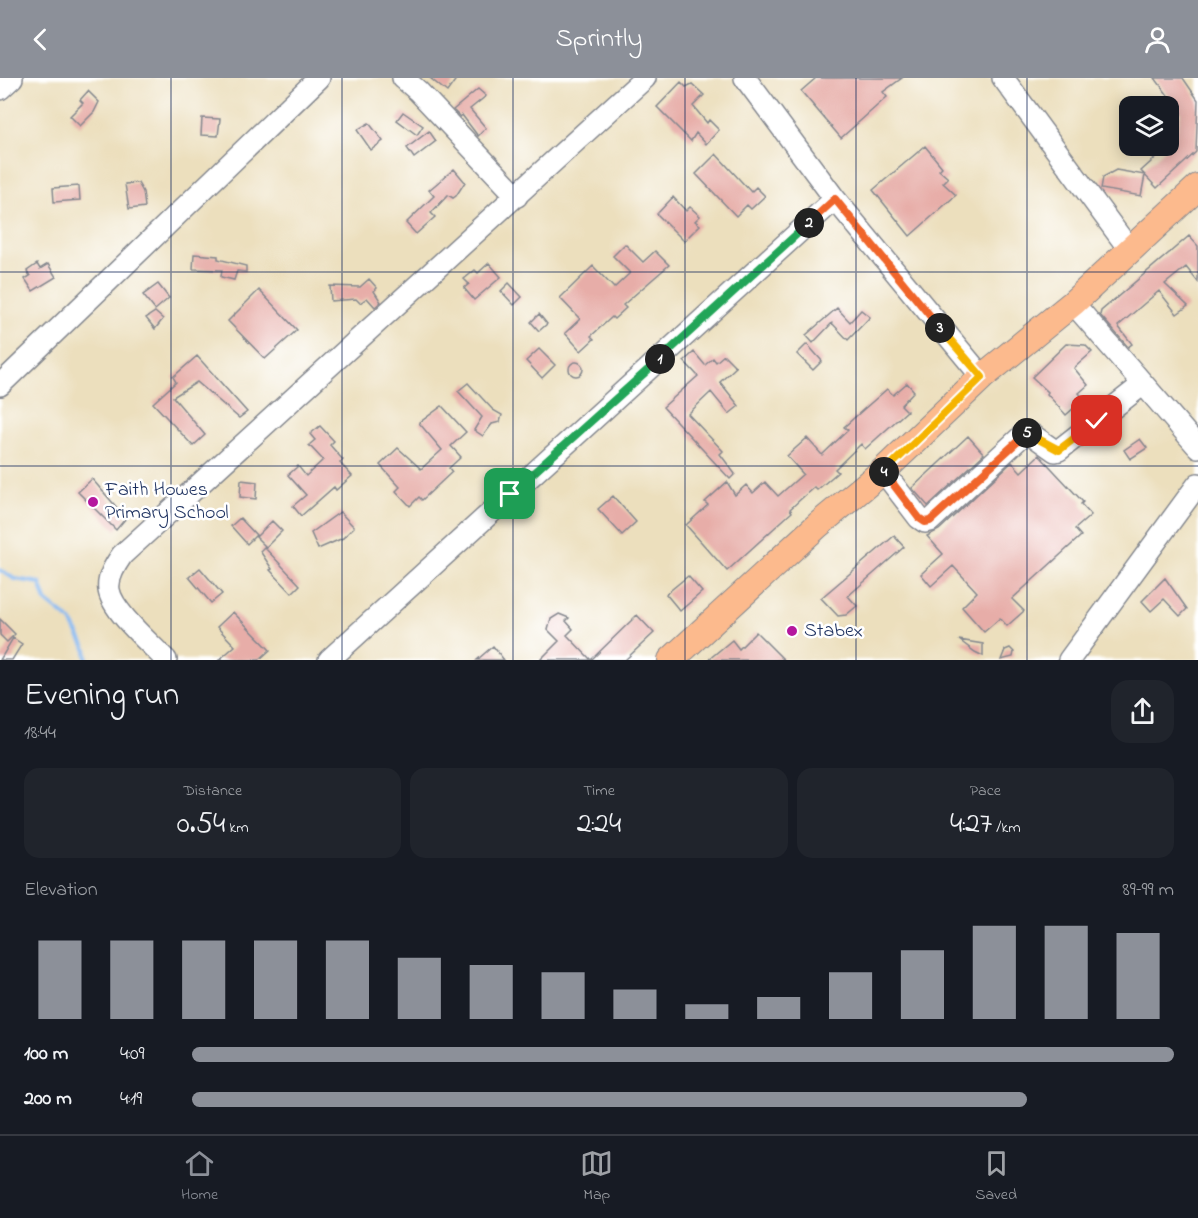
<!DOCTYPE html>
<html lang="en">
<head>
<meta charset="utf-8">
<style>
	body { margin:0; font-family:"Indie Flower",sans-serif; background:#20242c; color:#f1f3f6; height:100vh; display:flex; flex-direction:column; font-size:22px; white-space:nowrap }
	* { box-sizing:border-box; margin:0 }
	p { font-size:20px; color:#9ea1a6 }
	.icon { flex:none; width:33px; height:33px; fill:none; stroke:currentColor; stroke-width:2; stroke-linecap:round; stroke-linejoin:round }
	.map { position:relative; height:582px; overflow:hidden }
	.details { display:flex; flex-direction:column; background:#171b24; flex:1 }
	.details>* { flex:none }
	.fabs { position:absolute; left:1119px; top:18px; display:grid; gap:12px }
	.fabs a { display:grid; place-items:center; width:60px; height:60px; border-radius:12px; background:#171b24; box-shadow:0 3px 15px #0003; font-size:30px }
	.pin { position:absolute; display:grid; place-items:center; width:51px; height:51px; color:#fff; margin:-26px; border-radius:12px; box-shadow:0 3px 9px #0006 }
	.km { position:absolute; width:30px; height:30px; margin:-15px; border-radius:50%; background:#222; color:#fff; font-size:16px; line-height:30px; text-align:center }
	.round { display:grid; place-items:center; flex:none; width:63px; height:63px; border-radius:18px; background:#20242c }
	.headline { display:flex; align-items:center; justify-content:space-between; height:102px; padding:0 24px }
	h1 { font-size:33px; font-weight:600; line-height:45px }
	.figures { display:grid; grid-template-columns:repeat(3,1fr); gap:9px; height:102px; padding:6px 24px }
	.figures div { display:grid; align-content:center; border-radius:15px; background:#20242c; text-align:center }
	.figures b { font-size:30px; font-weight:600 }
	.figures small { font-size:16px; font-weight:400 }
	.figures p { font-size:16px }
	.chart { height:168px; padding:12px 24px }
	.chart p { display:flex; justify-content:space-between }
	.chart svg { width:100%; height:108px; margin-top:6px; stroke:#8c9099; stroke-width:6 }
	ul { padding:0 24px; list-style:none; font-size:20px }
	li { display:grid; grid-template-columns:96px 72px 1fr; align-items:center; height:45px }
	li i { height:15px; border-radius:8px; background:#8c9099 }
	header { display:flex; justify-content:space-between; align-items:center; height:78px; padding:0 24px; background:#8c9099; color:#fff; font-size:27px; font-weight:600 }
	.tab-bar { display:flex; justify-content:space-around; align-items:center; height:84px; border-top:2px solid #363941; background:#171b24; font-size:16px; color:#9ea1a6 }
	.tab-bar a { display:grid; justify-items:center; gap:3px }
	.tab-bar .selected { color:#8c9099 }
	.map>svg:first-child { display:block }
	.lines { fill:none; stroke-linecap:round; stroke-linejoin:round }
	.stream { stroke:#84b9f3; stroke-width:4 }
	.building { fill:#e7ada8 }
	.minor-casing { stroke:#84878e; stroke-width:24 }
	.major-casing { stroke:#84878e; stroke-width:28 }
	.minor { stroke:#fff; stroke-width:21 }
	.major { stroke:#fcba8d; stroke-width:26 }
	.split-1-casing { stroke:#fff; stroke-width:12 }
	.split-2-casing { stroke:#fff; stroke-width:12 }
	.split-3-casing { stroke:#fff; stroke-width:12 }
	.split-4-casing { stroke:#fff; stroke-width:12 }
	.split-5-casing { stroke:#fff; stroke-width:12 }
	.split-6-casing { stroke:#fff; stroke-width:12 }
	.split-1 { stroke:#22a559; stroke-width:8 }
	.split-2 { stroke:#22a559; stroke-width:8 }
	.split-3 { stroke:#f0652b; stroke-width:8 }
	.split-4 { stroke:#f5b400; stroke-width:8 }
	.split-5 { stroke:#f0652b; stroke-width:8 }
	.split-6 { stroke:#f5b400; stroke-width:8 }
	.grid { fill:none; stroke:#1b2f5e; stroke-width:1.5; stroke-opacity:0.55 }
	.poi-dot { fill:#b5179e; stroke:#fff; stroke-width:2 }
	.labels { text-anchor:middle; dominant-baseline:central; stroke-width:5; stroke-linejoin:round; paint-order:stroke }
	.poi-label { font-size:20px; fill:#1b2f5e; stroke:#fff; text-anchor:start }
</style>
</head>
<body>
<header><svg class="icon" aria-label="back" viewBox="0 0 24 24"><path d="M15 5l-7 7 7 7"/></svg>Sprintly<svg class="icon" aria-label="person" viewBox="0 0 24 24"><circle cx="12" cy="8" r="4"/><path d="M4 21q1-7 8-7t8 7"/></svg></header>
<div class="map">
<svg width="1198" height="582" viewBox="0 0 1198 582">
	<rect width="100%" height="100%" fill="#fff"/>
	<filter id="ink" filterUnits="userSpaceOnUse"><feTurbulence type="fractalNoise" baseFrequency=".0167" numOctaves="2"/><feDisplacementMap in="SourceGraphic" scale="12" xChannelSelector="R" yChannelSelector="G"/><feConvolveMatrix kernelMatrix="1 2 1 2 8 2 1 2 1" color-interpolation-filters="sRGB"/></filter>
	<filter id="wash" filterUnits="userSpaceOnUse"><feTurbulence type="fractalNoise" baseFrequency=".008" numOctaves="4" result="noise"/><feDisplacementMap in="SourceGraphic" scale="24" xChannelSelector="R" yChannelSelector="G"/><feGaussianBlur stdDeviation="1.35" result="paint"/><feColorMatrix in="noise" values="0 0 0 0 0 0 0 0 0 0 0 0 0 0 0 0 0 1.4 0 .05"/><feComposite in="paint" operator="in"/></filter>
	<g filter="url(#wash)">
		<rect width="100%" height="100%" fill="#ecdfbd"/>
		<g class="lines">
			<path class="stream" d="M0,492L15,501L40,505L46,523L71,543L86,571L87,582"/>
		</g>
		<g id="blocks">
			<path class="building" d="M430,0H457L447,14Z
				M816,0H902L883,14L887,19L841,60L801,13Z
				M1155,0H1183L1198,22L1196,74L1157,110L1141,93L1174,63L1181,35Z
				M681,4L686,9L692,6L704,17L693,28L707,45L709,42L719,52L706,66L696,55L691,63L657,29Z
				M478,11L486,18L470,31L486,50L478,58L462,37L460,39L453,32Z
				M88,13L99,24L94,34L80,48L70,38L83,25L80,22Z
				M403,34L423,48L417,57L397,42Z
				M202,40L220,41L218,58L201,57Z
				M369,45L383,63L371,72L357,52Z
				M429,53L436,63L414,80L407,70Z
				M925,68L942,89L939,92L948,100L943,105L956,117L910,158L873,112Z
				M716,76L751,114L756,109L765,118L751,131L747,127L736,138L696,96Z
				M454,91L465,104L456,118L453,120L448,117L431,135L435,139L416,156L406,145L434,118L429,112Z
				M1116,92L1145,97L1141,118L1101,111L1103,99Z
				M138,105L143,114L145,129L129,131L125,106Z
				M79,108L80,122L54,124L53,110Z
				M673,119L686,133L690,129L700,138L695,143L700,147L684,163L657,136Z
				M1189,158L1198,168V204L1186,189L1165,206L1188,228L1177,236L1159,213L1118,248L1132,266L1128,269L1100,237L1101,233Z
				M625,166L643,184L655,173L669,187L623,227L626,230L614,241L612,239L591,258L594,261L581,273L565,255L580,241L560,220L593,188L614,210L630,195L613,178Z
				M194,176L218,178V181L246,188V194L237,193L234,202L221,199L222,192L193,191Z
				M489,185L501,199L474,222L464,210L469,206L464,201L475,192L478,195Z
				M37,186L40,191L48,186L56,199L33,213L25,201L30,198L27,193Z
				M369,201L377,210L374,213L381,224L375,229L367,220L360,225L356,221L331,223L330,208L360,209Z
				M509,205L522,219L514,227L501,213Z
				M158,206L169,220L155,232L143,217Z
				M259,212L297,252L265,281L228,243Z
				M837,230L850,244L861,232L870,239L848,262L832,245L813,265L806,257Z
				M155,234L163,241L155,251L146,240Z
				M539,236L547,246L539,253L531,244Z
				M807,266L822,283L813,292L797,276Z
				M1066,266L1085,267L1092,274L1074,290L1088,307L1079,315L1084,321L1066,337L1047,316L1048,314L1032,299Z
				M539,271L555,287L542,300L526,283Z
				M694,274L705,287L713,280L716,284L724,277L736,289L720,304L739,328L729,336L711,314L688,336L723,373L720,376L735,396L730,401L663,329L698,298L684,283Z
				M197,278L247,334L239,340L197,304L173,319L205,357L193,368L153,325L176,304L173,299Z
				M569 291a7 7 0 1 1 14 0a7 7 0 1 1-14 0Z
				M468,305L493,332L502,337L500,344L492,346L483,358L474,352L482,339L458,313Z
				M907,305L914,313L901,327L907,333L865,371L861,366L835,391L838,394L817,412L814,409L790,431L792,434L727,493L686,447L708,427L705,424L727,404L735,417L746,407L753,415L765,404L778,418L803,396L787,378L807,360L822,377L848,352L844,349L864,331L887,311L893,317Z
				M442,328L466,354L451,368L461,379L449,390L452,394L422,422L419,419L410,428L396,413L400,409L380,387L398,370L421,391L442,372L419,345Z
				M320,348L334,363L330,367L343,382L340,385L352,398L336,412L334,409L301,438L293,428L306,417L288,397L298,388L306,398L323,382L309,367L315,362L310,356Z
				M968,358L984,376L928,428L912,410Z
				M1140,361L1147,370L1130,381L1124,372Z
				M1039,377L1083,424L1081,426L1091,437L1075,451L1081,458L1012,521L1024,533L1007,548L1000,540L984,554L962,529L977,514L953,488L931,508L921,496L943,476L927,458L939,452L1012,384L1021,394Z
				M92,401L126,440L116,452L78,414Z
				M241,402L257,404L256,421L240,419Z
				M613,418L636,444L622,457L598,431Z
				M340,434L354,449L343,460L318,471L311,455Z
				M240,440L256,457L247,466L231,448Z
				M272,443L282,453L266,469L256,459Z
				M894,458L904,469L848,518L857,528L846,537L838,538L821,520Z
				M264,469L300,507L292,515L270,492L272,491L260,473Z
				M200,490L222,516L211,525L189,499Z
				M688,498L702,514L680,533L666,516Z
				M1165,500L1187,531L1180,538L1164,521L1151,533L1142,523Z
				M233,534L270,572L259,582H219L235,568L217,549Z
				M559,536L569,540L566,543L573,551L567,557L591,582L637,537L654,555L625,582H540L559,563L548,552L551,541Z
				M0,541L15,556L7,564L0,557Z
				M756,554L784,582H708L732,562L739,571Z
				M13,560L22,566L12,582H0Z
				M959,562L983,566V578L975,574Z
				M493,568L504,582H477Z
				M1010,570L1014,574L1013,579L1001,582L1005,572Z"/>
		</g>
	</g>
	<g filter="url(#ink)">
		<use href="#blocks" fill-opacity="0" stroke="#84878e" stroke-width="1.5"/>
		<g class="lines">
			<defs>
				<path id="minor" d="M403,0L418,13L517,118
					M745,0L835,121L982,299
					M1003,0L1129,171
					M0,11L12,0
					M1073,225L1198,369
					M0,307L319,0
					M883,393L919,440L925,444L930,443L1023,357L1031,356L1055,373L1059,372L1142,307
					M166,582C151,566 112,533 109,512C107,500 115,487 122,477L645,0
					M329,582L835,121
					M1069,582L1198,406"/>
				<path id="major" d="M671,582L818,447L883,393L982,299L1073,225L1198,109"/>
			</defs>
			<use href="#minor" class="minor-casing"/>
			<use href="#major" class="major-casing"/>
			<use href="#minor" class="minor"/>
			<use href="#major" class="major"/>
		</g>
	</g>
	<g class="lines" filter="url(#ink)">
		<defs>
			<path id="split-1" d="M510,416L660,281"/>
			<path id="split-2" d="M660,281L809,145"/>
			<path id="split-3" d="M809,145L835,121L940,250"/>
			<path id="split-4" d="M884,394L982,299L940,250"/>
			<path id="split-5" d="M884,394L919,440L925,444L930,443L1027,355"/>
			<path id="split-6" d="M1027,355L1059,372L1097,343"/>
		</defs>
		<use href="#split-1" class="split-1-casing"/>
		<use href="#split-2" class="split-2-casing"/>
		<use href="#split-3" class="split-3-casing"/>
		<use href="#split-4" class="split-4-casing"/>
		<use href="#split-5" class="split-5-casing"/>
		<use href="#split-6" class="split-6-casing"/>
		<use href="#split-1" class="split-1"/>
		<use href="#split-2" class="split-2"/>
		<use href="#split-3" class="split-3"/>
		<use href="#split-4" class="split-4"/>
		<use href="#split-5" class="split-5"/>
		<use href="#split-6" class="split-6"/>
	</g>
	<path class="grid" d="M171,0V582M342,0V582M513,0V582M685,0V582M856,0V582M1027,0V582M0,194H1198M0,388H1198"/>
	<g class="poi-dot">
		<circle cx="93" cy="424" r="6"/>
		<circle cx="792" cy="553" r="6"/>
	</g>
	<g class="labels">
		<g class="poi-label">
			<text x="105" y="412">Faith Howes<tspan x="105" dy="23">Primary School</tspan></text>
			<text x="804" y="553">Stabex</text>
		</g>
	</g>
</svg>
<div class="fabs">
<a><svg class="icon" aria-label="layers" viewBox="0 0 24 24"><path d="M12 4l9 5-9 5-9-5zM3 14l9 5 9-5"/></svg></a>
</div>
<div class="pin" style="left:510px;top:416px;background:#1e9e55"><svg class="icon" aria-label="arrive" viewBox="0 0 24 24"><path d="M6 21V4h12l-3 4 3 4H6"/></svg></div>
<div class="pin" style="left:1097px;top:343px;background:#d93025"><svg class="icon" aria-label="check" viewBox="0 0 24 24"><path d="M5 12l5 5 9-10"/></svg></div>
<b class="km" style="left:660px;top:281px">1</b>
<b class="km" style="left:809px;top:145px">2</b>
<b class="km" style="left:940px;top:250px">3</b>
<b class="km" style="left:884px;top:394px">4</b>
<b class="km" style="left:1027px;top:355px">5</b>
</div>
<section class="details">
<div class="headline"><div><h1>Evening run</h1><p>18:44</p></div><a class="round"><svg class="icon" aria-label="share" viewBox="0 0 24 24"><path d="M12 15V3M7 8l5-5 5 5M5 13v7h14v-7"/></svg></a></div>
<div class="figures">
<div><p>Distance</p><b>0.54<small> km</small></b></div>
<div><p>Time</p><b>2:24</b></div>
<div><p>Pace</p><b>4:27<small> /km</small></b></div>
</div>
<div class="chart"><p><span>Elevation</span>89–99 m</p>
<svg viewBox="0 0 160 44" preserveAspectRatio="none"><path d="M5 44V12M15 44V12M25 44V12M35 44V12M45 44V12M55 44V19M65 44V22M75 44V25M85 44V32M95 44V38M105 44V35M115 44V25M125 44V16M135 44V6M145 44V6M155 44V9"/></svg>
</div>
<ul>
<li><b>100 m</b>4:09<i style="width:100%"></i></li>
<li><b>200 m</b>4:19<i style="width:85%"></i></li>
</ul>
</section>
<nav class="tab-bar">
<a class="selected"><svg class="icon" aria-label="home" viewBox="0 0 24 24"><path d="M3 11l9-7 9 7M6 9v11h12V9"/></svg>Home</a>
<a><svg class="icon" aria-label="map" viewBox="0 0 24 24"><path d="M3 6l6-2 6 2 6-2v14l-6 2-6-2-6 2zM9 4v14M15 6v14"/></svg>Map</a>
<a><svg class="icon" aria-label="saved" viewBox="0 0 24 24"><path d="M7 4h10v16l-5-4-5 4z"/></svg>Saved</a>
</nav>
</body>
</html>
